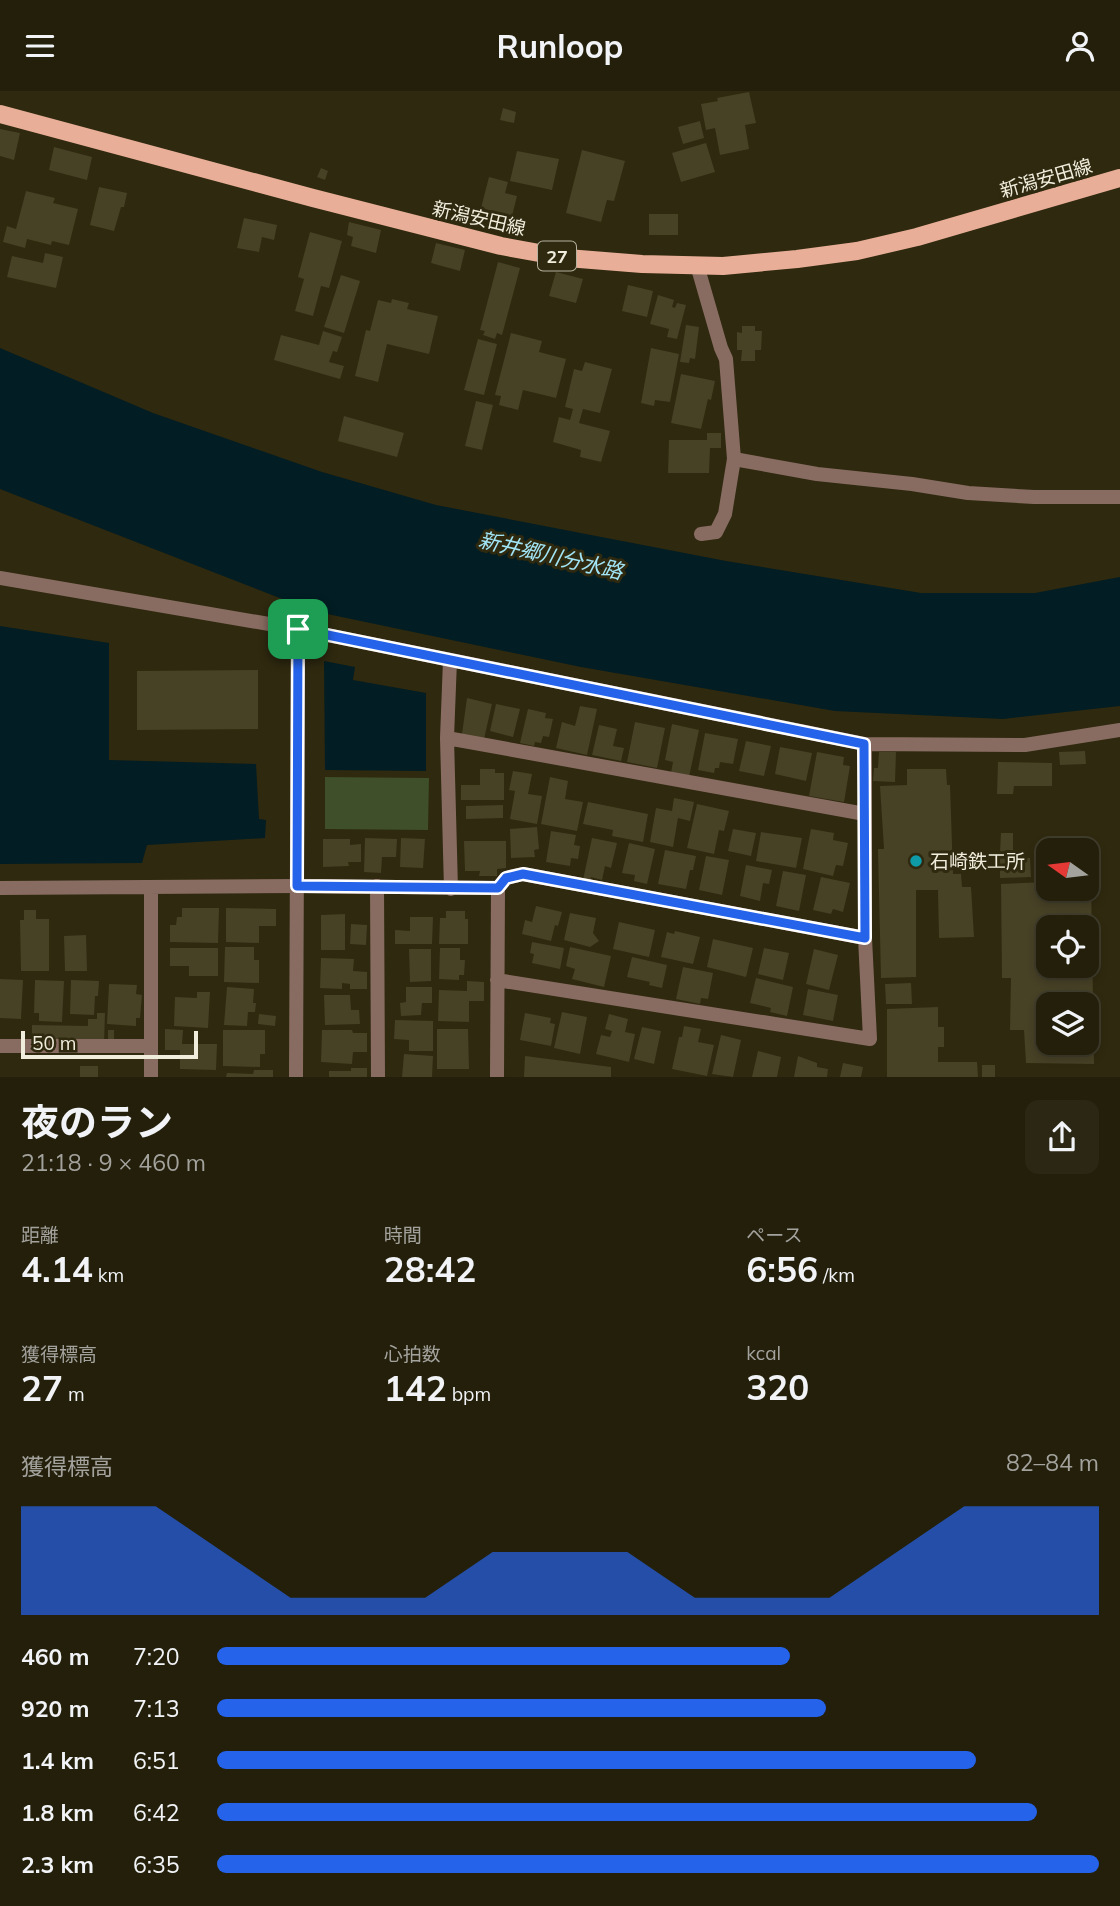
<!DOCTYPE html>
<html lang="ja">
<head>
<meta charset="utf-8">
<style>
	body { margin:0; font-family:Mulish,"Noto Sans JP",sans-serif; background:#2b2714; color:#f1f3f6; height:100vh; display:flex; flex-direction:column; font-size:26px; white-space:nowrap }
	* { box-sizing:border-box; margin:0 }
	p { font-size:23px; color:#a3a29d }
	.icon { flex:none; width:38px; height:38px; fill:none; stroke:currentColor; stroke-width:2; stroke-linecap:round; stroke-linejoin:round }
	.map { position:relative; height:986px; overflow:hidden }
	.drawer { display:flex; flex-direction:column; background:#231f0b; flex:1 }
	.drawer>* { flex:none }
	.needle { width:46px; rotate:284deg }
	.buttons { position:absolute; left:1036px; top:747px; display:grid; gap:14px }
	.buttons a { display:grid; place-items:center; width:63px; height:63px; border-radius:14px; background:#231f0b; box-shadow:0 4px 10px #0003,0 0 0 2px #403d2c; font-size:35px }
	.scale { position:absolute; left:21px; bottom:18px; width:177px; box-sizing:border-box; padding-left:7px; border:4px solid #f0eddd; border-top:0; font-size:19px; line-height:24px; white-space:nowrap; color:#f0eddd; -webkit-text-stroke:5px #2f290f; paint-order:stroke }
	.pin { position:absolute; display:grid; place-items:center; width:60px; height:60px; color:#fff; margin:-30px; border-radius:14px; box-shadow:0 4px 10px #0006 }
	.round { display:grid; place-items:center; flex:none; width:74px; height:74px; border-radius:14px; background:#2b2714 }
	.head { display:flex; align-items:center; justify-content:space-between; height:119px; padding:0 21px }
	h1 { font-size:38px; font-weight:700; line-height:52px }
	.metrics { display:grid; grid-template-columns:repeat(3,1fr); gap:10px; height:119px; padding:7px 21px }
	.metrics div { display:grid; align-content:center }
	.metrics b { font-size:35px; font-weight:700 }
	.metrics small { font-size:19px; font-weight:400 }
	.metrics p { font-size:19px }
	.chart { height:196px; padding:14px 21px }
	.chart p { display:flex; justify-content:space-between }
	.chart svg { width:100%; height:126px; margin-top:7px; fill:#2563eb; opacity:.7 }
	ul { padding:0 21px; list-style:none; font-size:23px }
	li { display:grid; grid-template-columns:112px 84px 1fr; align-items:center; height:52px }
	li i { height:18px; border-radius:9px; background:#2563eb }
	header { display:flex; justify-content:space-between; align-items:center; height:91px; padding:0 21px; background:#231f0b; font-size:32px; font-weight:700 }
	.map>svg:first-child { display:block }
	.green { fill:#3e4f29 }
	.water { fill:#021d23 }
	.building { fill:#474126; fill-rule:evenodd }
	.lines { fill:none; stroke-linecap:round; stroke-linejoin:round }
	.minor { stroke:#886c61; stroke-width:14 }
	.tertiary { stroke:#886c61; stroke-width:14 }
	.primary { stroke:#e8ae97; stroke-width:18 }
	.route-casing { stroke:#fff; stroke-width:14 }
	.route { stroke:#2563eb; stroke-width:9 }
	.culture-dot { fill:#0f9aa8; stroke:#2f290f; stroke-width:2.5 }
	.labels { text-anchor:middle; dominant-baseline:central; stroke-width:6; stroke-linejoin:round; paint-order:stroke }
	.shield { fill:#2f290f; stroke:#b6b29f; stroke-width:2 }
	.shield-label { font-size:18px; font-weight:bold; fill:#f0eddd }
	.street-label { font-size:19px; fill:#f0eddd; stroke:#2f290f }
	.poi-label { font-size:19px; fill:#f0eddd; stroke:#2f290f; text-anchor:start }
	.water-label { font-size:21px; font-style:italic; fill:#a2e5f7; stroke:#2f290f }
</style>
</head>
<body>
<header><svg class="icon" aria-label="menu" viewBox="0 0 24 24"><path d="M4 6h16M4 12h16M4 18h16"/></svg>Runloop<svg class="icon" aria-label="person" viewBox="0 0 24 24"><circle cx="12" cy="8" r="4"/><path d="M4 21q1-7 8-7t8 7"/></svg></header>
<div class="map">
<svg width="1120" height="986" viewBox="0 0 1120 986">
	<rect width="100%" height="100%" fill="#2f290f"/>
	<path class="green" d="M325,686L429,687L428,739L325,738Z"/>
	<path class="water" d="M0,257L153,322L322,381L436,414L726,470L921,502H1035L1120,486V615L1003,628L835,620L581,576L313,520L0,398Z
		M0,535L109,552V669L256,673L259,728L266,729L265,747L147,754L142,772L0,773Z
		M324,570L355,576L353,589L426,602V680L325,679Z"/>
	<path class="building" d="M749,1L756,32L745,34L749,58L720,64L715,37L706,39L701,13L718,10L717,7Z
		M503,17L516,21L514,32L500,29Z
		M700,30L704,47L683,53L678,36Z
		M0,38L20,42L14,69L0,65Z
		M706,52L715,81L681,91L672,62Z
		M54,56L92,66L87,89L49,79Z
		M582,59L625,70L614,110L607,109L601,131L566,122Z
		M517,60L559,68L552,99L510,90Z
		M321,77L328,80L325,89L317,86Z
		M489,86L508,91L505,102L517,105L512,125L481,117Z
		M99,96L127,102L124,116H121L114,140L90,134Z
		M26,100L55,107L53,112L78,118L69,154L52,150L51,154L27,148L25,157L3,151L7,135L16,138Z
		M649,123H678V144H649Z
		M244,127L277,134L274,149L262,146L259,161L237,157Z
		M349,131L381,139L376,162L351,155L353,146L347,144Z
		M310,141L342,150L329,197L321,195L313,225L295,220L304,188L298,186Z
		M436,152L465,159L460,180L431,172Z
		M45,162L63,166L56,197L7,186L12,165L43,172Z
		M498,171L520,177L502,244L497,242L495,248L483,244L485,240L480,239Z
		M556,181L583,188L576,212L549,205Z
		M341,184L360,190L344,242L324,236Z
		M628,194L653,200L647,226L622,220Z
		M658,204L674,209L672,216L675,217L677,212L686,214L677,248L667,246L669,238L650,233Z
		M392,208L409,212L407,218L438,225L429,263L387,253L378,291L355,285L366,239L370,240L378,209L391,212Z
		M686,234L699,236L695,268L690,267L689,272L680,271Z
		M742,235H755V240H762L761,259H755V270H741L742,259H737V241L742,242Z
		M323,240L342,246L337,261L333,260L329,271L344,275L340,288L274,269L281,244L319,254Z
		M511,242L542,250L539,261L566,268L556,307L523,299L518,319L499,314L501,305L495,304Z
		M478,248L497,253L484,304L464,299Z
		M651,257L679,263L670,311L655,309L654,315L641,312Z
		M585,271L612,278L600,322L583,318L579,332L610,340L601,371L580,366L581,359L553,351L559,326L570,329L573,318L565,316L574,278L582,280Z
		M681,283L715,290L711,309L708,308L701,338L671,332Z
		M476,310L493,314L482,359L465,355Z
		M344,325L404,342L397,366L338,350Z
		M707,342H721V357H710L709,382H668L669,349H707Z
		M258,579V638L137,639V580Z
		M467,607L492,613L484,648L462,643Z
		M496,613L520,618L513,646L490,640Z
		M580,615L597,618L587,664L556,657L562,631L575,635Z
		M528,618L546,622L545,627L553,628L549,646L543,645L541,652L535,651L534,655L520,652Z
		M635,631L665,637L657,677L627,671Z
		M672,633L699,639L689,686L671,682L673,671L665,669Z
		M599,634L617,638L613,655L624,657L621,670L592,664Z
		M705,642L738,648L733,673L720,671L719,677H715L714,682L698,679Z
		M746,650L771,655L764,685L739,680Z
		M780,656L812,662L806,690L775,683Z
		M1085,660L1086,673L1060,674L1059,661Z
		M817,661L844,666L843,674L850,675L844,711L809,705Z
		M879,661H896L895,691L873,690L874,677H878Z
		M998,671L1052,672V695H1014L1013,703H997Z
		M480,678H495V682H504V709H461V694H480Z
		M907,678H946L947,694H950L953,783H961L962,796H971L974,846L939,847L938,799H916V886L881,887L878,758H884L880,695L907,694Z
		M513,680L532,683L528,703L542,705L537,733L510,728L515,700L509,699Z
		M550,686L568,690L565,708L583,711L577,740L541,733Z
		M674,707L694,711L690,730L678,727L673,756L650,751L656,717L672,720Z
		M588,711L648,723L643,751L612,745L613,739L583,733Z
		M697,713L729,720L724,740L719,739L714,763L687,757Z
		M503,714V727L466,728V715Z
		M537,736L539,758L534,759L535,766L511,767L510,738Z
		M733,738L756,742L751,765L728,760Z
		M811,738L834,742L833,749L848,752L843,775L836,774L833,785L803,778Z
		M551,740L576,744L574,754L580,755L578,768L571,767L570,775L546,771Z
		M761,741L802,747L796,777L756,770Z
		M1001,742H1013V761H1000Z
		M365,747L397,748L396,766H382L381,782L364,781Z
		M401,747L425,748L423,777L400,776Z
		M592,747L617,752L611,777L605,775L602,789L591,786L590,791L583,789Z
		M323,748H350V754L361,753V771H348L349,775L323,776Z
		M464,750H506V777L497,778V785H479L480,780H465Z
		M629,752L655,758L647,793L634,790L635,784L622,782Z
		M665,759L696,765L693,779H690L686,798L658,793Z
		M706,765L729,769L722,804L699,799Z
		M1000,767H1030L1031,786L1000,787Z
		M746,774L772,779L769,793L763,792L760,810L740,805Z
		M783,780L806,784L799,820L776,815Z
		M821,786L850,792L843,821L833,818L831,823L813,819Z
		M1087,789H1091L1094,973L1026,972L1024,939H1010L1011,887H1002L1001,793L1048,791V798H1087ZM1048,836H1087V875H1048ZM1048,914H1087V952H1048Z
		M536,815L562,821L558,835L555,834L551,850L522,843L525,829L532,831Z
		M182,817H219L218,852L170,851V834H176L177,826H182Z
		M226,817L276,818V835H259V852L226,851Z
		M24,819H36V828H49V880H21L20,829H24Z
		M446,820H465V828H468V853H439L440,827H446Z
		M570,822L596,827L593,842L599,850L590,856L564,849Z
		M345,823V859H321V824Z
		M410,826H433L432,853H395V839L410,840Z
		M619,831L655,839L649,866L613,858Z
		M351,833L367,834L366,854L350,853Z
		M675,840L700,846L693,873L661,866L667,841L674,843Z
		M86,844L87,880H65L64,845Z
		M713,848L753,857L746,886L707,876Z
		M532,851L564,857L560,878L532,872L534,863L530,862Z
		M225,856H254V869H259V892L224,891Z
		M570,856L611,865L604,896L572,888L575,878L566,875Z
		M170,857H218V885H189V875H170Z
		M440,857H460V869H465L464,884H459V889L439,888Z
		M764,857L789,862L783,889L758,883Z
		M409,858H431V890L410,891Z
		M814,858L838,864L829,899L806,893Z
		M632,866L667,874L662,897L649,894L650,891L627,886Z
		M321,867L354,868L353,880L367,881V898H350V893L342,892V898L320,897Z
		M683,876L713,882L708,908L701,907L700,913L676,908Z
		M756,887L793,896L787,925L770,921L771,917L750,912Z
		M0,888L23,889L21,928L0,927Z
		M35,889L64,890L62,931L39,930V922H34Z
		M71,889L99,890L98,905H95L94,924L70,923Z
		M467,890L484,891V910H469V931L438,930L439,899L467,900Z
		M911,892L912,913H886L885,893Z
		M109,893L137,894L136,903L142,904L140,927H136V935L107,933Z
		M227,896L254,898L253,912H256L255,921H248L247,935L224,934Z
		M406,896H432V912H422L421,924L401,925L400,912L406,911Z
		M808,898L838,904L833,930L803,924Z
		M197,901H210L208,937L174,935L175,906L197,907Z
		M324,904H350L351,919H359L360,933L325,934Z
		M938,916V936H944V956H938V971H977L978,986H887V918Z
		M562,921L587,926L580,963L554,957Z
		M97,922H105L104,952L32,951V934L88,935V928H97Z
		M525,922L551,927L550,932L555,933L551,955L520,949Z
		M259,923L276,925L275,935L258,933Z
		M609,923L628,928L625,941L635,943L629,971L596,963L601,944L610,946L612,940L605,938Z
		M395,929L433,930V960H409V949L394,948Z
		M684,935L701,938L698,951L714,954L707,985L672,978L679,946H682Z
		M642,936L661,940L654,973L634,968Z
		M165,938L183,939L182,953H217L216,979L180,978V959H165Z
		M437,938H468L469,978H437Z
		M108,939H114V949H108Z
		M223,939H265V963H260V976L223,975Z
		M322,939H352L353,942H367V961H353L352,973L321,971Z
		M721,944L741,949L733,986L712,983Z
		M758,960L781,966L777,986H752Z
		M404,963L433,965L432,986H402Z
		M525,965L611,976V986H524Z
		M798,965L817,972V976L828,978L827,986H794Z
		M843,972L863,976L861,986H840Z
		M982,974H995V986H982Z
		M80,975H98V986H80Z
		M351,977H367V986H329V980H351Z
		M254,979H273V986H226L227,982L253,983Z"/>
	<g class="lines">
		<path class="minor" d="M697,174L721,257L726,268L734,368L817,383L912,393L968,402L1034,406H1120
			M701,443L716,441L725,423L734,368
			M0,487L298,538L865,653L1025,654L1120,639
			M450,569L447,647L451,798
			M447,647L865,723
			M377,795L378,986
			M0,797L297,795L498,797
			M151,798V986
			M497,889L870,948L865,847V653
			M0,955H151
			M497,986L498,797L506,787L523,783L865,847"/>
		<path class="tertiary" d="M296,986L298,538"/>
		<path class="primary" d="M0,23L313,107L501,155L567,167L642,173L723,175L797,168L857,160L917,146L1120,87"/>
	</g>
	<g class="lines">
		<defs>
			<path id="route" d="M298,538L864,653L865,847L523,783L506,787L498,797L297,795Z"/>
		</defs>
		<use href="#route" class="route-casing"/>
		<use href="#route" class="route"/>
	</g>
	<circle class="culture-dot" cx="916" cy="770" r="7"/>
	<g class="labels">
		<rect class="shield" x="538" y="150.5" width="38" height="29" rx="5"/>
		<g class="shield-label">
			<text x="557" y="165">27</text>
		</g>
		<g class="street-label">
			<text transform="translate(1046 87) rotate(-16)">新潟安田線</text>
			<text transform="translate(479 127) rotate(13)">新潟安田線</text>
		</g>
		<g class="poi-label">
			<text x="930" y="770">石崎鉄工所</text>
		</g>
		<g class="water-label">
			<text transform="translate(551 464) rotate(13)">新井郷川分水路</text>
		</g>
	</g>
</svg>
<div class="buttons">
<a><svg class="needle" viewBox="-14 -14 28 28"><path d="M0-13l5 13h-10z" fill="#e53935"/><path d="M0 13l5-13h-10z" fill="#a3a29d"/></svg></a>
<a><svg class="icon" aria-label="locate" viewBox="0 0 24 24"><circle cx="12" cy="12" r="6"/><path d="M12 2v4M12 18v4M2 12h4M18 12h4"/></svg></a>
<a><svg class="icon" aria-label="layers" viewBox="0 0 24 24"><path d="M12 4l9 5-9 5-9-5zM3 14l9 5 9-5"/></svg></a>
</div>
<div class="scale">50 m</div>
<div class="pin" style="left:298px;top:538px;background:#1e9e55"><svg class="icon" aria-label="arrive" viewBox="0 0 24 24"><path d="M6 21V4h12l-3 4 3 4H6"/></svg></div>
</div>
<section class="drawer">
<div class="head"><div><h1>夜のラン</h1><p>21:18 · 9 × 460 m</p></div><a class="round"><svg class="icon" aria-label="share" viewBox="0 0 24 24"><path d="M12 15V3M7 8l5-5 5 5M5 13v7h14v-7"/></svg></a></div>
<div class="metrics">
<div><p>距離</p><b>4.14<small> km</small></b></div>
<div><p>時間</p><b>28:42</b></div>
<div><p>ペース</p><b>6:56<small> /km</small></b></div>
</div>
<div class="metrics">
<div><p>獲得標高</p><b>27<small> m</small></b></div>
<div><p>心拍数</p><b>142<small> bpm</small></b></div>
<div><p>kcal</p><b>320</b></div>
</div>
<div class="chart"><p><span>獲得標高</span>82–84 m</p>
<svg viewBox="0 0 160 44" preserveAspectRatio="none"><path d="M0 44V6L10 6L20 6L30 22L40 38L50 38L60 38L70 22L80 22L90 22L100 38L110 38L120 38L130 22L140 6L150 6L160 6V44z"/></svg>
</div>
<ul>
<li><b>460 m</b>7:20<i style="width:65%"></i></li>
<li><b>920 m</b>7:13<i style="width:69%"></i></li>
<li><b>1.4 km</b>6:51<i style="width:86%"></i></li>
<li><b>1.8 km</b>6:42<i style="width:93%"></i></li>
<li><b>2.3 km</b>6:35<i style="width:100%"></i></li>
</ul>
</section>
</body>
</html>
